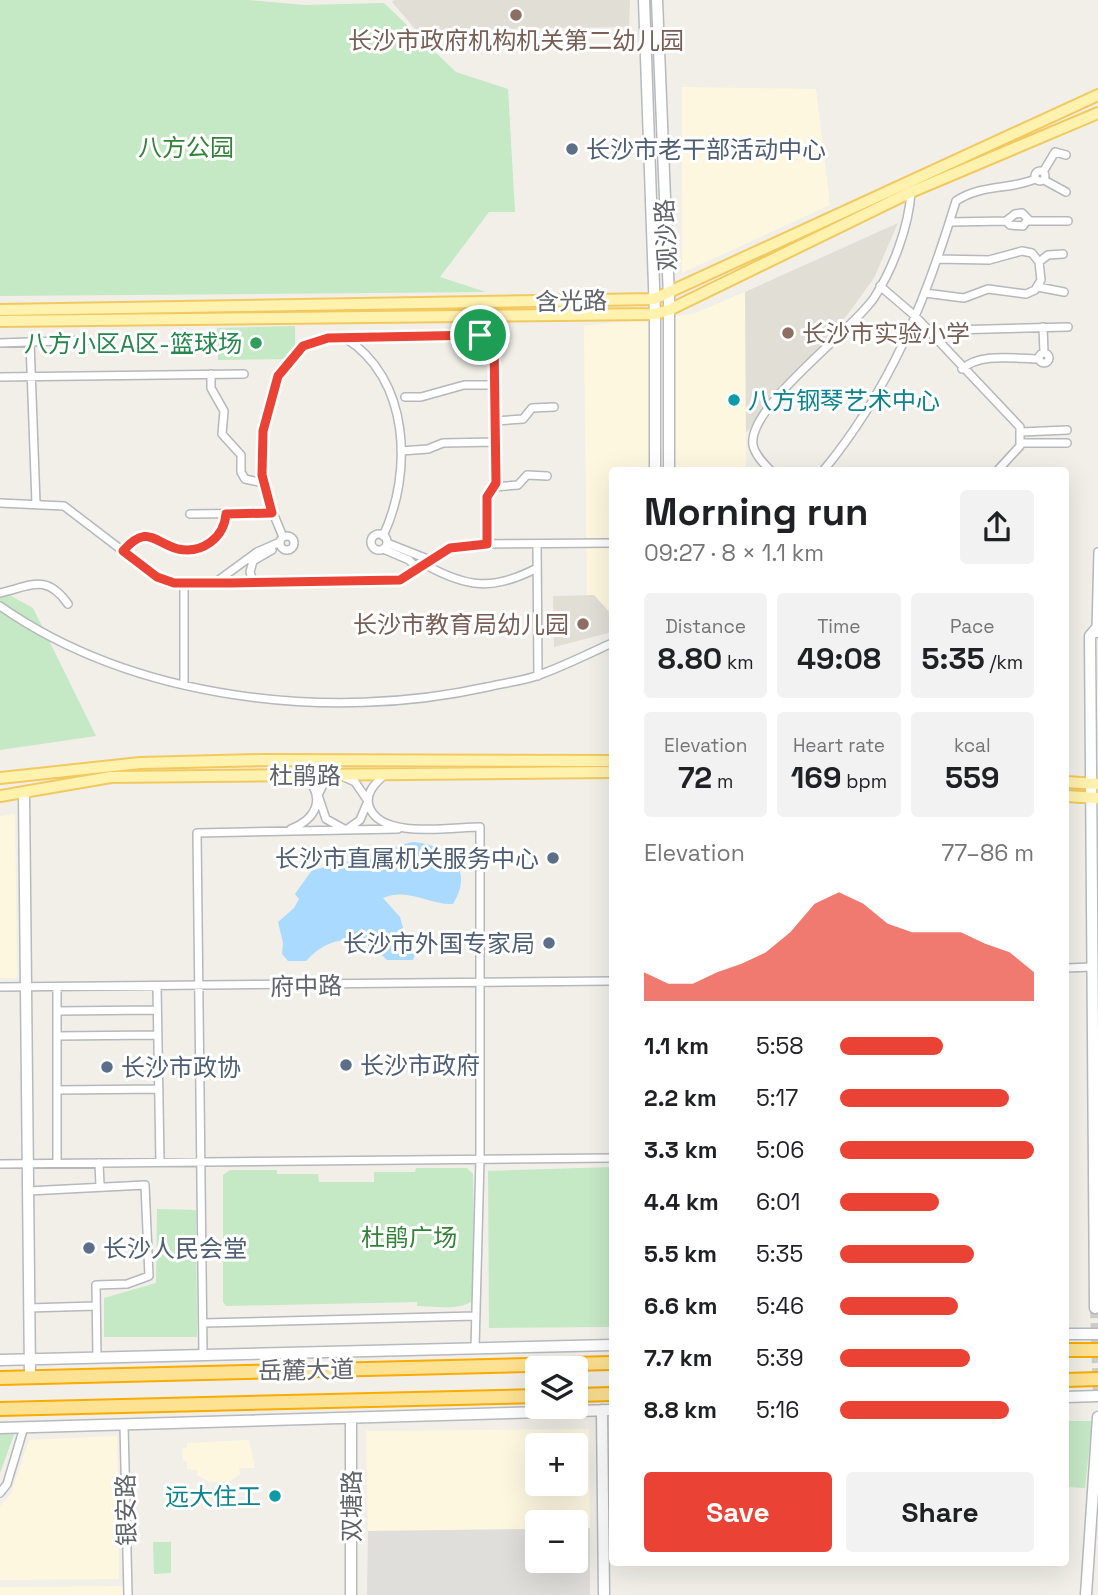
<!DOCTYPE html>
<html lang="en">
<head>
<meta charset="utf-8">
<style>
	body { margin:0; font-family:"Space Grotesk","Noto Sans SC",sans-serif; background:#f2f2f2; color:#202124; height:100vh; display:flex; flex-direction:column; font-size:26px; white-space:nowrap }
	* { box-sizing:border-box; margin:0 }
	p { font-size:23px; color:#757577 }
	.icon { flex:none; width:38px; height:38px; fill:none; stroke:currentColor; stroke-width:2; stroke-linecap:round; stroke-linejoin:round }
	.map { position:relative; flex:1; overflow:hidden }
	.sheet { position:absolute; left:609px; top:467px; width:460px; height:1099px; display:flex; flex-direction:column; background:#fff; border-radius:7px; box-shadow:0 7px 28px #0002 }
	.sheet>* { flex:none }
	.tools { position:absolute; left:525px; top:1356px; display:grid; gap:14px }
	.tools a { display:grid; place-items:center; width:63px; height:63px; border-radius:7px; background:#fff; box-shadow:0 7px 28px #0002; font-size:35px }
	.pin { position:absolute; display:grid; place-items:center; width:60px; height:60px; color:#fff; margin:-30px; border:4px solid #fff; border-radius:50%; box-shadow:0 2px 7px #0007 }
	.round { display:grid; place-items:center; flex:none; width:74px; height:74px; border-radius:7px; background:#f2f2f2 }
	.head { display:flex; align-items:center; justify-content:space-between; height:119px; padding:0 35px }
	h1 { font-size:38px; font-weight:700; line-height:52px }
	.figures { display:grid; grid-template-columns:repeat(3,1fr); gap:10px; height:119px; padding:7px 35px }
	.figures div { display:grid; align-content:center; border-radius:7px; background:#f2f2f2; text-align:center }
	.figures b { font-size:30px; font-weight:700 }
	.figures small { font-size:19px; font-weight:400 }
	.figures p { font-size:19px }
	.chart { height:196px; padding:14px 35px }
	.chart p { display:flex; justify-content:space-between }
	.chart svg { width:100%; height:126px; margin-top:7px; fill:#ea4335; opacity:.7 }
	.button { display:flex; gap:14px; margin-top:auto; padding:14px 35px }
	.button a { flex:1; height:80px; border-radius:7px; background:#ea4335; color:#fff; font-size:28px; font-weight:700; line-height:80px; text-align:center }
	.button a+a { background:#f2f2f2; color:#202124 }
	ul { padding:0 35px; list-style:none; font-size:23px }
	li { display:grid; grid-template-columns:112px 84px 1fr; align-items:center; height:52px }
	li i { height:18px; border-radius:9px; background:#ea4335 }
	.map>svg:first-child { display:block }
	.commercial { fill:#fef7e0; fill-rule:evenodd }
	.industrial { fill:#e0deda }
	.education { fill:#e1ded6 }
	.green { fill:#c5e8c5 }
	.water { fill:#aadaff }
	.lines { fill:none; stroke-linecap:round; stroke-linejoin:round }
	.secondary-tunnel { stroke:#ccccc8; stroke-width:10; stroke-dasharray:10 5; stroke-linecap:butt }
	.street-casing { stroke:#b5b8bc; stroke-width:10 }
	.secondary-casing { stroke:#b6babf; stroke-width:13 }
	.primary-casing { stroke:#f2c960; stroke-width:14 }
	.highway-casing { stroke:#f9ab00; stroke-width:16 }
	.street { stroke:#fff; stroke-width:7 }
	.secondary { stroke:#fff; stroke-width:10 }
	.primary { stroke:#fff2af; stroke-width:10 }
	.highway { stroke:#fde293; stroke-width:12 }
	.route-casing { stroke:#fff; stroke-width:14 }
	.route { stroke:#ea4335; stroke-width:9 }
	.education-dot { fill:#8d6e63; stroke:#fff; stroke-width:2.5 }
	.service-dot { fill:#5c6f8a; stroke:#fff; stroke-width:2.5 }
	.leisure-dot { fill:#2e9e5b; stroke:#fff; stroke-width:2.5 }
	.culture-dot { fill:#0f9aa8; stroke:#fff; stroke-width:2.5 }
	.labels { text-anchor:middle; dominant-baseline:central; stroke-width:6; stroke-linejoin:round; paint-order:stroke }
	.education-label { font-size:24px; fill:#785e54; stroke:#fff }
	.park-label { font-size:24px; fill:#348238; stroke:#fff }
	.service-label { font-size:24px; fill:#4e5e75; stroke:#fff; text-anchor:start }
	.street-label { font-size:24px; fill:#5f6368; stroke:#fff }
	.leisure-label { font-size:24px; fill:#27864d; stroke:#fff; text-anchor:end }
	.culture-label { font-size:24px; fill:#0d838f; stroke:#fff; text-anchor:start }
</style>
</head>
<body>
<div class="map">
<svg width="1098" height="1595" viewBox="0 0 1098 1595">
	<rect width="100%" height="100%" fill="#f1efe8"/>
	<path class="commercial" d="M682,87L816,89L830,205L682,273Z
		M745,292L746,471H612V618L587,595L584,326L693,314Z
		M15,814L17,978H0V816Z
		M589,1429L590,1528H576V1522H537V1529L368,1531L366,1431ZM537,1446H576V1484H537Z
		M117,1436L119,1579L0,1580V1506L11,1494L29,1440Z
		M249,1440L255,1468H239L240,1474L230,1481L210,1482L197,1475V1470L187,1469V1461H183L182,1448H187V1443Z
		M124,1586V1595H0V1587Z"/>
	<path class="industrial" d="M576,1528H590V1595H367L368,1531L537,1529V1561H576Z"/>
	<path class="education" d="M394,0H630L629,27L416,30L392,2Z
		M898,223L874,278L848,314L746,433L745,292Z
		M594,595L612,615V632L554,647L553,596Z"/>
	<path class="green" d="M0,0H248L305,5L384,3L456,72L508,89L515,212H489L440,277L486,292L0,296Z
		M295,326V359L218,360L217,328Z
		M0,590L33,608L96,736L0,750Z
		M612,1167V1327L489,1328L488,1171Z
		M416,1168H467L473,1174L475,1298C464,1312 433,1306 417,1306V1302L226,1306L223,1302V1175L230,1170H277V1174H318L319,1182H374V1172H415Z
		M157,1209L196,1210L197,1337H104V1298L156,1283Z
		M1066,1421H1092L1085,1488L1066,1487Z
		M15,1432L0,1473V1433Z
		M153,1542H171V1573L154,1574Z"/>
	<path class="water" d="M413,842C447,844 476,869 453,904C429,905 408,887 383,898L400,917L406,938L416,951L413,960H387C361,933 330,934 306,961H288L282,954L283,943L278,922L294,908L299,899L295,894L312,870L322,868C334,855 345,864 360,862C378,859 394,845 413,842Z"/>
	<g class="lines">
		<path class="secondary-tunnel" d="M1095,1308L1098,1396"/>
		<defs>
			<path id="street" d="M1035 176a5 5 0 1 1 10 0a5 5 0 1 1-10 0Z
				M1043,172L1055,152L1066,155
				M1044,180L1066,192
				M1028,221H1068
				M950,222L1006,221L1010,225L1023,226L1028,219L1022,213L1015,214L1006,221
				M1039,262L1048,255L1063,254
				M880,286L915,316L1020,427V446L997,471
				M1038,287L1064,292
				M925,293L964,298L988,289L1026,294L1035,290L1041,280L1039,262L1032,253L1022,251L989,260L937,259
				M1043,327L1044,353
				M345,338C410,378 413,473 383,536
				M935,341L950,330L1068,327
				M30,342L36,503
				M0,343L89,340
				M1039 358a5 5 0 1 1 10 0a5 5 0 1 1-10 0Z
				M962,369C981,352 1015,359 1039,359
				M211,374V388L224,411L222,434L241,455V472L245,479L263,483
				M0,377L244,374
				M405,397H421L464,385H495
				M495,421L523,419L532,408L554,407
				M1021,432L1067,430
				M1021,443H1067
				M401,451L428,449L443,443L496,442
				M771,471C764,464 755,455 753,445C747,407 851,332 874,298C893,269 909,226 911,192
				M823,471C890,390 926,300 956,201C981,184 1010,190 1035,179
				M494,487L518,485L527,475L547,476
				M0,503L64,506L157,577L174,583L400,580L450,548L476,544L612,543
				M190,514L272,513
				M371 542a8 8 0 1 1 16 0a8 8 0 1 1-16 0Z
				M280 543a7 7 0 1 1 14 0a7 7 0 1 1-14 0Z
				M283,537L264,491L263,431L278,376L303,346L328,338L480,335H488L493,343L496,483L487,497V544
				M387,543L430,560
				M537,544L538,676
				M383,549L409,560L418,569
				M123,551C148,523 153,543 178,548C202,554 224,538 226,514
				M424,564C467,588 493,591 537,568
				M216,582L257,552L280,542
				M253,582L250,572L253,561L272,550
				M184,583V684
				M0,593C31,586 46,573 68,604
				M0,606C135,700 330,722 487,687C504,683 523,681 539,675C564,666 588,654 612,643
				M1096,629L1098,552
				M385,774C376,783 365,792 369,806C380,840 451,827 480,827V1159L475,1348
				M340,775L355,782L368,801L360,820L346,830L326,819L318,795L323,785Z
				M291,829C318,818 326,796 304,776
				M1066,968L1092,967
				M0,987L612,981
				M57,987V1163
				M157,987L160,1162
				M57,1011L157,1010
				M57,1036L157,1035
				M58,1090L159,1089
				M99,1163L100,1185
				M0,1164L612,1158
				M28,1191L145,1185L149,1276L127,1284L96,1285L97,1358
				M28,1308L96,1306
				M203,1323L475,1316
				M203,1355L197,833L398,829
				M124,1425L128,1595
				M0,1493L7,1484L24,1427"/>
			<path id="secondary" d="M644,0L655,314V471
				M657,0L669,297V471
				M24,793L30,1377
				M1095,1308L1090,636L1096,629L1098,632
				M1066,1334H1098
				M0,1360L612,1345
				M1066,1397L1098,1396
				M602,1410L604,1595
				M351,1418V1595
				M0,1428L612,1410
				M1086,1595L1098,1417"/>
			<path id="primary" d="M0,310L654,299L1098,95
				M0,321L655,314L669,310L911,192L1098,113
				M0,778L140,763L261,760L612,761
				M1066,782L1098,784
				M0,796L111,777L612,772
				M1066,796L1098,798"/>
			<path id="highway" d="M1066,1350H1098
				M0,1378L612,1363
				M1066,1380L1098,1379
				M576,1395L612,1394
				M0,1409L537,1396"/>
		</defs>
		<use href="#street" class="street-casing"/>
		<use href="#secondary" class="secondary-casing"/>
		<use href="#primary" class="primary-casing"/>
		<use href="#highway" class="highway-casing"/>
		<use href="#street" class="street"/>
		<use href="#secondary" class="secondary"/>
		<use href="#primary" class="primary"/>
		<use href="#highway" class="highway"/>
	</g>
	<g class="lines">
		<defs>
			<path id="route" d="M480,335H488L494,343L496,483L487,497V544L450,548L400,580L230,583H174L157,577L123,551C148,523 154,543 178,549C202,554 224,538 226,514L272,513L262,475L263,431L278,376L303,346L328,338Z"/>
		</defs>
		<use href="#route" class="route-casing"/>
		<use href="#route" class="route"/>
	</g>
	<g class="education-dot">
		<circle cx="516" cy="15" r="7"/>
		<circle cx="788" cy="333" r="7"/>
		<circle cx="583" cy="624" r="7"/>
	</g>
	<g class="service-dot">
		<circle cx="572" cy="149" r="7"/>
		<circle cx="553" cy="858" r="7"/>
		<circle cx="549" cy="943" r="7"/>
		<circle cx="346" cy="1065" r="7"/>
		<circle cx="107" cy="1067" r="7"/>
		<circle cx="89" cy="1248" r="7"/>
	</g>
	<circle class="leisure-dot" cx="256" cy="343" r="7"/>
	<g class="culture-dot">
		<circle cx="734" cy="400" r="7"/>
		<circle cx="275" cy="1496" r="7"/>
	</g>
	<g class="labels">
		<g class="education-label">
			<text x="516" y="40">长沙市政府机构机关第二幼儿园</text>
			<text x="802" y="333" text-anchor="start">长沙市实验小学</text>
			<text x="569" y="624" text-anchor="end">长沙市教育局幼儿园</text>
		</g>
		<g class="park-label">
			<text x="186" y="147">八方公园</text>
			<text x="409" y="1237">杜鹃广场</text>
		</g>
		<g class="service-label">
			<text x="586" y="149">长沙市老干部活动中心</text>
			<text x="539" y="858" text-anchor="end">长沙市直属机关服务中心</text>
			<text x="535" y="943" text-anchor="end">长沙市外国专家局</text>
			<text x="360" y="1065">长沙市政府</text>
			<text x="121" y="1067">长沙市政协</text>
			<text x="103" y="1248">长沙人民会堂</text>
		</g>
		<g class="street-label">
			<text transform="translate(666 235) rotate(-93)">观沙路</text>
			<text transform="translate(571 301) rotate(-1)">含光路</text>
			<text x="305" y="775">杜鹃路</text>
			<text transform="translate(306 986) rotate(-1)">府中路</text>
			<text transform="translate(306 1370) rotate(-1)">岳麓大道</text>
			<text transform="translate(351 1506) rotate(-90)">双塘路</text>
			<text transform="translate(126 1510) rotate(-91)">银安路</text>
		</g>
		<g class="leisure-label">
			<text x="242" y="343">八方小区A区-篮球场</text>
		</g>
		<g class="culture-label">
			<text x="748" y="400">八方钢琴艺术中心</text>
			<text x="261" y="1496" text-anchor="end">远大住工</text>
		</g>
	</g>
</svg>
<div class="tools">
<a><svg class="icon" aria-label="layers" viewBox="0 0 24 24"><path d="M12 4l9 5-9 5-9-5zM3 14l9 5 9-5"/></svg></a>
<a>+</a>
<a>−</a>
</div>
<div class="pin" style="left:480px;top:335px;background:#1e9e55"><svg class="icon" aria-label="arrive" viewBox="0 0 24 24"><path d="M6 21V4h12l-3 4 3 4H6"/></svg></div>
<section class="sheet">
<div class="head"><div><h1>Morning run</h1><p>09:27 · 8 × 1.1 km</p></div><a class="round"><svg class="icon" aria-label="share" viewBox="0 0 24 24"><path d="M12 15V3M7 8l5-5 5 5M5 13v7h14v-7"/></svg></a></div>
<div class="figures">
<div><p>Distance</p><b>8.80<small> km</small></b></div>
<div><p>Time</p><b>49:08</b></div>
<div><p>Pace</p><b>5:35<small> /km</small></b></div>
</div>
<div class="figures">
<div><p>Elevation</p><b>72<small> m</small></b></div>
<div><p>Heart rate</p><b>169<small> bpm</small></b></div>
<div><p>kcal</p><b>559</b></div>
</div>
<div class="chart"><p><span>Elevation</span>77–86 m</p>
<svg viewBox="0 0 160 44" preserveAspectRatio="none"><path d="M0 44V34L10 38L20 38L30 34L40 31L50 27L60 20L70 10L80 6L90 10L100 17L110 20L120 20L130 20L140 24L150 27L160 34V44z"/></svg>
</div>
<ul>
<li><b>1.1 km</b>5:58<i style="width:53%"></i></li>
<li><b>2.2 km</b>5:17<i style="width:87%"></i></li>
<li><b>3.3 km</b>5:06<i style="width:100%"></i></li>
<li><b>4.4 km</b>6:01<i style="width:51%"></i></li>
<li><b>5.5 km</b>5:35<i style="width:69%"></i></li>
<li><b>6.6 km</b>5:46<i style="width:61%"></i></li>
<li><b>7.7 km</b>5:39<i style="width:67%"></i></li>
<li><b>8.8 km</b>5:16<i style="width:87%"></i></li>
</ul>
<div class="button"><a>Save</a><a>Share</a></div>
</section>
</div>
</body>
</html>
